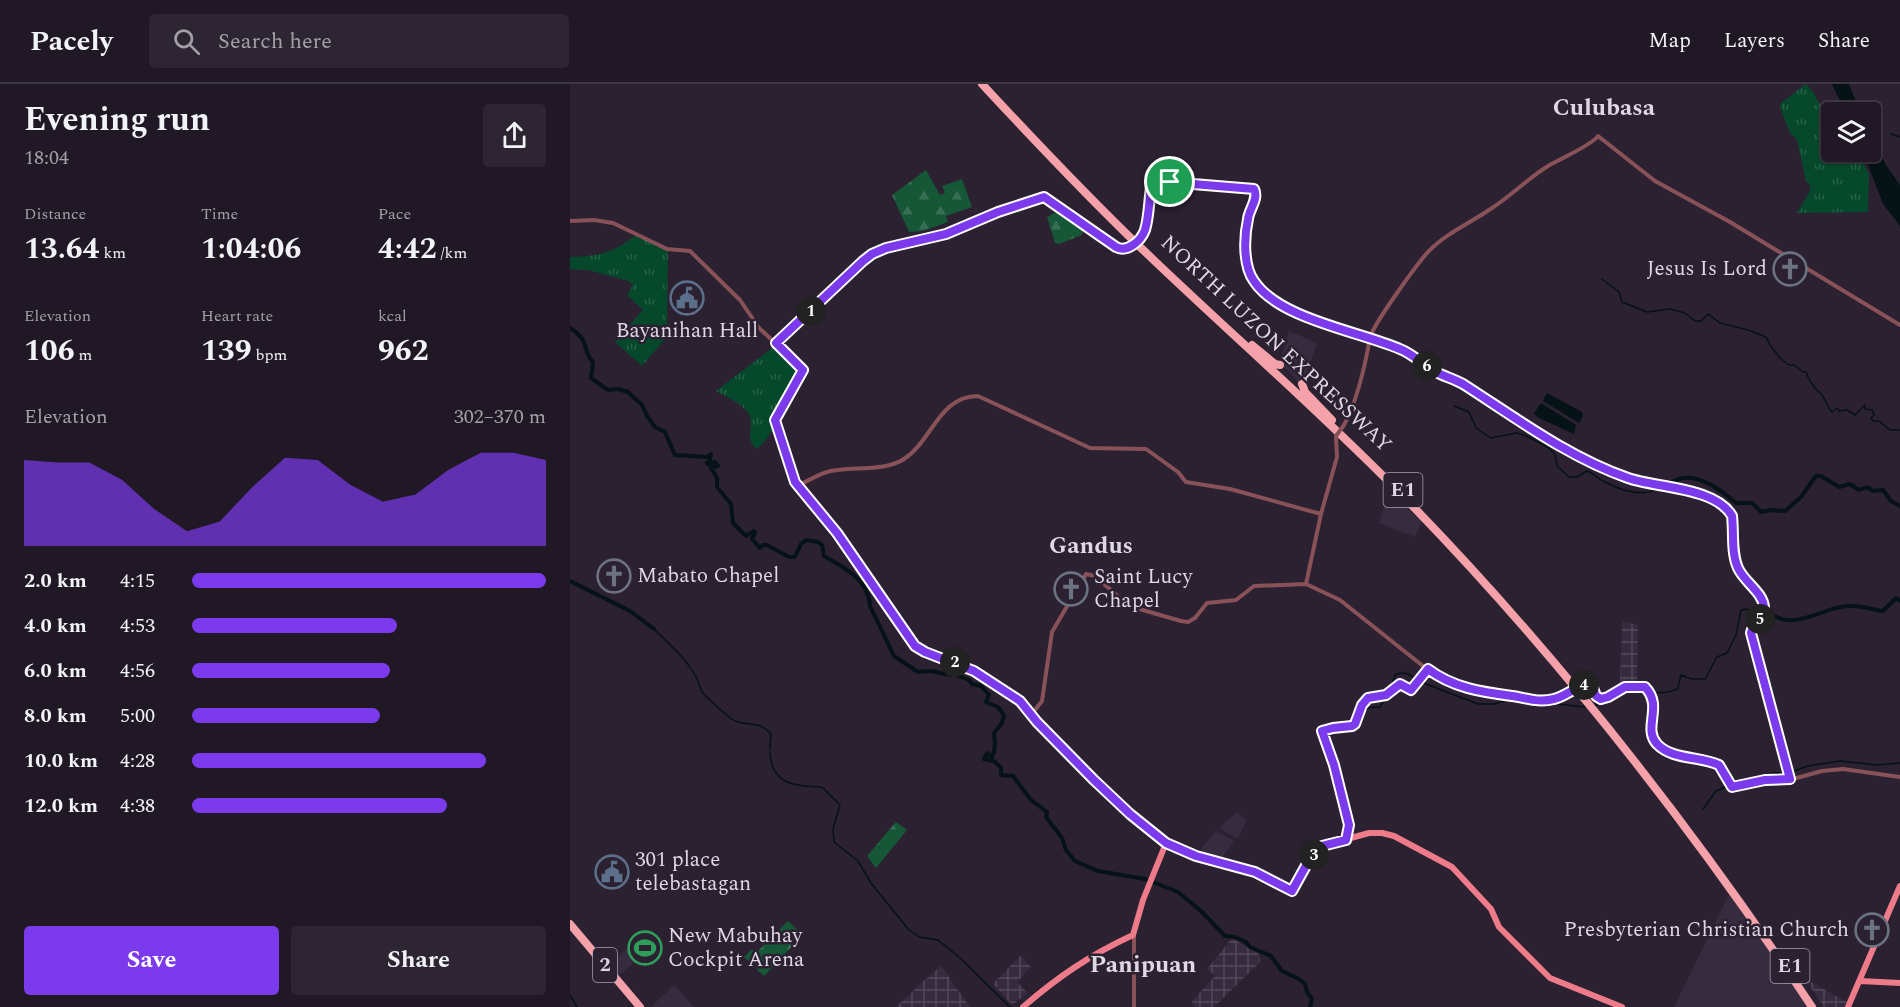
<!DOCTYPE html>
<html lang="en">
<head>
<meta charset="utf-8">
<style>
	body { margin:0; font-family:Spectral,serif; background:#2d2632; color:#f1f3f6; height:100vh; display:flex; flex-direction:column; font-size:22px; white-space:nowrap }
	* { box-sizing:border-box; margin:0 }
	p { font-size:20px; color:#a2a0a7 }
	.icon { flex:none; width:33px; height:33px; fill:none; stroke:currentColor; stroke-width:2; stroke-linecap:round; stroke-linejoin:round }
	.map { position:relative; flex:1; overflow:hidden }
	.details { display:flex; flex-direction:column; background:#201925; width:570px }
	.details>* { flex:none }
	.tools { position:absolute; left:1251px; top:18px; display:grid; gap:12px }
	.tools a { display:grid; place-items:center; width:60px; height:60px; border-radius:6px; background:#201925; box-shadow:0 2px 4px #0004,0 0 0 2px #3d3842; font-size:30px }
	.pin { position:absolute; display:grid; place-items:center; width:51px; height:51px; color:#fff; margin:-26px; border:3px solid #fff; border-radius:50%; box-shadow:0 2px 6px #0007 }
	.km { position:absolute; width:30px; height:30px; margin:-15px; border-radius:50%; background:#222; color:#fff; font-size:16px; line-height:30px; text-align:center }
	.round { display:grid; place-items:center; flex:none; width:63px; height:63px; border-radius:6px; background:#2d2632 }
	.headline { display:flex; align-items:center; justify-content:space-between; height:102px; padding:0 24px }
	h1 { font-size:33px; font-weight:700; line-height:45px }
	.metrics { display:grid; grid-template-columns:repeat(3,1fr); gap:9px; height:102px; padding:6px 24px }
	.metrics div { display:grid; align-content:center }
	.metrics b { font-size:30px; font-weight:700 }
	.metrics small { font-size:16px; font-weight:400 }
	.metrics p { font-size:16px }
	.chart { height:168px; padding:12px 24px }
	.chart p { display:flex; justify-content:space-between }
	.chart svg { width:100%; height:108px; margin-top:6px; fill:#7c3aed; opacity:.7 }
	.button { display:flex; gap:12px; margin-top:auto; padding:12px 24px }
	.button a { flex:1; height:69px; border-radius:6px; background:#7c3aed; color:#fff; font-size:24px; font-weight:700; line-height:69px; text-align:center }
	.button a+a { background:#2d2632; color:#f1f3f6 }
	ul { padding:0 24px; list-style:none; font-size:20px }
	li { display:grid; grid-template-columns:96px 72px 1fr; align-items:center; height:45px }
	li i { height:15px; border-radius:8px; background:#7c3aed }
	header { display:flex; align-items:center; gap:36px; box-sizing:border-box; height:84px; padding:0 30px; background:#201925; border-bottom:2px solid #3d3842 }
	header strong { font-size:28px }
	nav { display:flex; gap:33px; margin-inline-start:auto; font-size:21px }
	.search { width:420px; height:54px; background:#2d2632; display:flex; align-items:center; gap:15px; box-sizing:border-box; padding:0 21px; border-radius:6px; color:#a2a0a7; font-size:22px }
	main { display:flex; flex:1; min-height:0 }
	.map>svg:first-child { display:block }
	.built { fill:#372b3f }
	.industrial { fill:url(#industrial-grid) }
	.grass { fill:url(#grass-tufts) }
	.forest { fill:url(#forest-firs) }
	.water { fill:#051216 }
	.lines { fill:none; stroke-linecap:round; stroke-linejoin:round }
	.stream { stroke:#051216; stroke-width:1.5 }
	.river { stroke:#051216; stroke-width:4 }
	.minor { stroke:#895258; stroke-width:4 }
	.major { stroke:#ed7b89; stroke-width:6 }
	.highway { stroke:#f4a1a9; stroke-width:8 }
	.minor-bridge { stroke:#895258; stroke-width:4 }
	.route-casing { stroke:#fff; stroke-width:12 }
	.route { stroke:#7c3aed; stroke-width:8 }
	.labels { text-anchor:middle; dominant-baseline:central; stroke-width:5; stroke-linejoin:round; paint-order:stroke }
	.shield { fill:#2b2131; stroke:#a8a1ae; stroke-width:1.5 }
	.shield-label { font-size:20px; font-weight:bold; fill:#ded8e3 }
	.poi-label { font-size:21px; fill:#ded8e3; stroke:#2b2131; text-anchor:start }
	.street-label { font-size:21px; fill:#ded8e3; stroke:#2b2131 }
	.quarter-label { font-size:24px; font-weight:bold; fill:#ded8e3; stroke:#2b2131 }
</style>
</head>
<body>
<header>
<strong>Pacely</strong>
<div class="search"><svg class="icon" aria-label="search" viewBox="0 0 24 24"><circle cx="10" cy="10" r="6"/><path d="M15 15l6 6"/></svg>Search here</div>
<nav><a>Map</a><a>Layers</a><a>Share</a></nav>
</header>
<main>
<section class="details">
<div class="headline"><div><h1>Evening run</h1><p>18:04</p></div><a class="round"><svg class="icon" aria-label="share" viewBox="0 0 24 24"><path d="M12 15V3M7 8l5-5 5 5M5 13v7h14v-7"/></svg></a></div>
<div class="metrics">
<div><p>Distance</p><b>13.64<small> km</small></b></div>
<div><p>Time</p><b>1:04:06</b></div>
<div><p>Pace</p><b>4:42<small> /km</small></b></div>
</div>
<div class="metrics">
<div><p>Elevation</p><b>106<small> m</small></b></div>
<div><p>Heart rate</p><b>139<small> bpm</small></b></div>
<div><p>kcal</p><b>962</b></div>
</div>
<div class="chart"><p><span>Elevation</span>302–370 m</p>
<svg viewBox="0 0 160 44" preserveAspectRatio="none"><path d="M0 44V9L10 10L20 10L30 17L40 29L50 38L60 34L70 20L80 8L90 9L100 19L110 26L120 23L130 13L140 6L150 6L160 9V44z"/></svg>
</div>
<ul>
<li><b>2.0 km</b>4:15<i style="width:100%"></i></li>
<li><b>4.0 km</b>4:53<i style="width:58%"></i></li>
<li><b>6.0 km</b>4:56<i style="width:56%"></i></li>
<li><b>8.0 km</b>5:00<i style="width:53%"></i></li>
<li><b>10.0 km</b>4:28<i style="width:83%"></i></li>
<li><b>12.0 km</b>4:38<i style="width:72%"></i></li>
</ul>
<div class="button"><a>Save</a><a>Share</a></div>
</section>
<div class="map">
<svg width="1330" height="923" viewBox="0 0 1330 923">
	<defs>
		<pattern id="industrial-grid" width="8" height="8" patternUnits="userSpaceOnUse" patternTransform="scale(1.5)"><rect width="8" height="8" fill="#372b3f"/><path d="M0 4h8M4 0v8" fill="none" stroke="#54495b"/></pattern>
		<pattern id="grass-tufts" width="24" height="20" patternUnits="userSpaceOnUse" patternTransform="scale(1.5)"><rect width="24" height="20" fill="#05482b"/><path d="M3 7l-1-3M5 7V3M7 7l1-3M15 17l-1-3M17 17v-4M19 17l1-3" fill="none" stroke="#29624a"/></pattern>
		<pattern id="forest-firs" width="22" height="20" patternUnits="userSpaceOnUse" patternTransform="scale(1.5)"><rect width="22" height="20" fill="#155737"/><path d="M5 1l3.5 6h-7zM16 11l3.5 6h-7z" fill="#376e54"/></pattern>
	</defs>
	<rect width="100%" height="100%" fill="#2b2131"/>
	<path class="built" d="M719,247L747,259L734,299L730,300L719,287L709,280Z
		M819,405L852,438L845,453L809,439Z
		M667,728L677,737L667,755L649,744Z
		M646,747L664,757L650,777L629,770L633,762Z
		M1160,808L1237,923H1104Z
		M62,860L72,872L48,892L39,881Z
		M104,901L124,923H81Z"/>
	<path class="industrial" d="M1052,537L1068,541L1067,601L1050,603Z
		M662,854L689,870L690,878L644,923H624L622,917L645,892L637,885Z
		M451,871L461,883L447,898L458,909L442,921L423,900Z
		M371,882L400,923H326L356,895Z
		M1239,897L1279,919L1277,923H1254L1238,899Z"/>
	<path class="grass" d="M1236,0L1243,8L1250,21L1261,31L1262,68H1287L1299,90L1298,128L1227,129L1240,107V101L1236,97L1227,56L1220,49L1210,23L1211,19Z
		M66,151L98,166L97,247L100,249L72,282L45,258L73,226L57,211L63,201L59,197L18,186L0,185V173C30,172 42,169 66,151Z
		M206,261L230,282L231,289L204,334V343L196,356L187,365C173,355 186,340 178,329C172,319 156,313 146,307Z"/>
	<path class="forest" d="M356,86L370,111L375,109L372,102L392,95L402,123L376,132L378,138L353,147L339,148L322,111Z
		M490,126L515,144L513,146L512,151L489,160L485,159L477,133Z
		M326,738L337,746L306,784L297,772Z
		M218,837L233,851L194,892L174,873L182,865L186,869Z"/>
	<path class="water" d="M1262,0H1279L1290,28H1275Z
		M1301,51L1316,81L1330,101V142L1313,120L1293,68H1300Z
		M977,309L1012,328L1013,332L1009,339L973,317Z
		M971,319L1006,341L1004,350L967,333L964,329Z"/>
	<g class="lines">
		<path class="stream" d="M1321,50L1330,53
			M1032,195L1049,208L1052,218L1077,228L1100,225L1115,229L1125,237H1131L1138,230L1150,239L1178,246L1196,253L1202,264L1212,276L1219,281H1224L1233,288H1236C1239,297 1245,305 1252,311C1256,316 1257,323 1262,328L1268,324L1269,327L1277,326L1285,331L1295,321V325L1302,326L1304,331L1301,334L1303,337H1309L1320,346H1330
			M884,322L899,328L906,344L921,354L946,349L954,351L979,364L985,370L987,382L999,393H1007L1017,387C1023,389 1027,394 1033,397C1050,406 1074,415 1091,403
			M84,545C99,560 118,576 127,595C129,599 130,604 132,608C135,612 154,629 159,633C173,645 188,634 201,650L200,665
			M851,598L908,620H924L938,616L966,621L977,620
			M821,605L825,591C835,586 840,591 848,597
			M987,620L1015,623
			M1023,622C1035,620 1045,609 1058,608C1070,607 1100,612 1108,604L1111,591L1122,595H1135L1147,573L1157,569L1166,551L1171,526L1176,525L1187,529
			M793,624L810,623L817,612
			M200,668C201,701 225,702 252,703L270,721L263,745L264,758L288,777L301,799L339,846L349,853L368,856L389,873L440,923
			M1221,688L1238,682L1270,677L1307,681L1330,679
			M1163,698L1203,689H1217
			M1133,725L1146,707L1158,702
			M0,911L7,923"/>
		<path class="river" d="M0,244C22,258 11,266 23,278L21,294L38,306L48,305L58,308L72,321L77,332L85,343L95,348L105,371L137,373L141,370L140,376L137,379L139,381L145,378L148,382L141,384L147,394V403L161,420L163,439L176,452L184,447L185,449L182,455L190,464L193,461H197L219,473H225L231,460L236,456L248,458L252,461L254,472C274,483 299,496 300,522L324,572L348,588L362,587L374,590L386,591L399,596L402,600L411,602L419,611L416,618L428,623L434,632L432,639L424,649C425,658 426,665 422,673L417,669L414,675L424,677L431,684V691L443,692L461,716L477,728L476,733L492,754L496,766L505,777L528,787L575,795L608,808L631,827L655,852L665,853L676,858L680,863L701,872L712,887L729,895L735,900L737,908L742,915L740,923
			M1095,401C1100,399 1107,395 1113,394C1132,391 1153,408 1166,419H1182L1191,428L1201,426L1215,427L1231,413L1246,392H1251L1269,403L1280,400L1289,406L1297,403L1303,407L1313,406L1321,417L1330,422
			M0,497L60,527L84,545
			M1194,530C1203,530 1208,535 1216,536C1235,538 1253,526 1271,523C1286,520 1298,525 1313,527L1326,514L1330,517"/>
		<path class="minor" d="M0,137L24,136L43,139L97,165L120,167L170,216L189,244L232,284V288L205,336L225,398L273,457L343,560L355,568L404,587L450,617L467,638L527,700L559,730L596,759
			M572,152L575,145L581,101L585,98L684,105C689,115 679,125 678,135C674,153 673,182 684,197C709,235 788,247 830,265C843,270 852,280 864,287C873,292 884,295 893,300C946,334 998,373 1058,394C1086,404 1146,403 1162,432C1164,449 1161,473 1170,489C1177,499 1194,510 1194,524C1194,535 1183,538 1181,549L1220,695
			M205,259L302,170L316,164L376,150L428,128L474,113L549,165L555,166L562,162
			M774,341C788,315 795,282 800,254C802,242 849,177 859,167C875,150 900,139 919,126C940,113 957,95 978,82C990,75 1022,61 1028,52L1085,97L1160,138L1330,241
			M228,402C237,397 247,391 257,388C279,382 315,388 334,375C362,357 369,312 408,312L520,364L576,365L608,388L616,398L660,405L751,430
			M736,500L751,430L767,373L766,352
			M1015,600L1022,601L1026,612L1031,615L1038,613L1055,603H1076L1084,618L1080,650L1088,661L1103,670L1149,681L1162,703L1195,696L1223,695L1252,687L1273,685L1330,693
			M461,631L472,617L482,548L516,490L525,492L559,522L611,537L618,538L625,534L637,519L666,516L684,502L736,500L770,516L863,590C888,606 916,607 944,612C955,614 964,618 976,617C986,616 994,613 1003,607
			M777,755C783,735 759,669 752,647L763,644L782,642L785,640L792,621L798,614L816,611L829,600L841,606L858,585
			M564,850V923"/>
		<path class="major" d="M1290,897L1330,899
			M453,923C489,892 520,871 563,851L573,816L596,759L626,772L685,788L722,807L738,778L752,762L799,749H812L824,752L882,783L921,825L929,843L980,894L1052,923
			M1278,923L1330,802"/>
		<path class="highway" d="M412,0C463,55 515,110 569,162C653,243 741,319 823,402C980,561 1118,737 1242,923
			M682,261L705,280L710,281
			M732,300L735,308L762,336
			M0,840L70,923"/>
		<path class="minor-bridge" d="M562,162L572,152
			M766,352L774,341
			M1003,607L1015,600"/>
	</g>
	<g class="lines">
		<defs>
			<path id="route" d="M586,97L684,105C689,115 679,125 678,135C674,153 673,182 684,197C709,235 788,247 830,265C843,270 852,280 864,287C873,292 884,295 893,300C946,334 998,373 1058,394C1086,404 1146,403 1162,432C1164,448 1161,469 1168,484C1174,498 1194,509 1194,524C1194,535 1183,538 1181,549L1220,695L1195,696L1162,703L1149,681C1130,672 1102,676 1087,660C1072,643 1094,623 1075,603H1055L1038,613L1031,615L1026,612L1022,601C1010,598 996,613 984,615C968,619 957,614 942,612C912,608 883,604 858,585L841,606L830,600L816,611L798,614L792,621L785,640L782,642L763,644L752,647L764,681L779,741L776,756L752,762L738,778L722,807L685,788L626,772L596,759L560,730L524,696L467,638L450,617L404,587L355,568L345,562L267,449L225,398L205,336L233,286L206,259L293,177L302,170L316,164L376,150L428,128L474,113L546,163C557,169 571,157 575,146C579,133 579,117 581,103L582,100Z"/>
		</defs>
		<use href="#route" class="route-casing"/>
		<use href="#route" class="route"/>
	</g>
	<defs>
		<symbol id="church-ring" viewBox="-11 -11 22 22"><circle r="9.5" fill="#2b2131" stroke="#6b7280" stroke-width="1.5"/><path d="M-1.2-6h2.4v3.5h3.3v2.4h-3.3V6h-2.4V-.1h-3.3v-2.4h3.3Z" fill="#6b7280"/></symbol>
		<symbol id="civic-ring" viewBox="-11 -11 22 22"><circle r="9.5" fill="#2b2131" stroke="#5c6f8a" stroke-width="1.5"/><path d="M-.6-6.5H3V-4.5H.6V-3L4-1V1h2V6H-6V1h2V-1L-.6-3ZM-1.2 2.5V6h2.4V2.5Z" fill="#5c6f8a"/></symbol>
		<symbol id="stadium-ring" viewBox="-11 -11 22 22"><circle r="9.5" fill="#2b2131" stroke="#2e9e5b" stroke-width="1.5"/><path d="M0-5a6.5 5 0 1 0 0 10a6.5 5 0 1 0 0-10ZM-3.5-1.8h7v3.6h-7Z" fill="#2e9e5b"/></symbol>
	</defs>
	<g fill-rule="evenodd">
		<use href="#church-ring" x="1201" y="166" width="38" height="38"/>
		<use href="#civic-ring" x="98" y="195" width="38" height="38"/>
		<use href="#church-ring" x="25" y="473" width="38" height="38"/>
		<use href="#church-ring" x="482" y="486" width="38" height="38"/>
		<use href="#civic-ring" x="23" y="769" width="38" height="38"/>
		<use href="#church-ring" x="1283" y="827" width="38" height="38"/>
		<use href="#stadium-ring" x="56" y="845" width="38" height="38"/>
	</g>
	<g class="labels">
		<g class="shield">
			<rect x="813.5" y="389" width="39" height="34" rx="4.5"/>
			<rect x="23" y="864" width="24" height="34" rx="4.5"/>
			<rect x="1200.5" y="865" width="39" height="34" rx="4.5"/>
		</g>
		<g class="shield-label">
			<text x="833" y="406">E1</text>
			<text x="35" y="881">2</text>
			<text x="1220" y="882">E1</text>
		</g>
		<g class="poi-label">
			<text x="1197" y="185" text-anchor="end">Jesus Is Lord</text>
			<text x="117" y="247" text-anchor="middle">Bayanihan Hall</text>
			<text x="67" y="492">Mabato Chapel</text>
			<text x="524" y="493">Saint Lucy<tspan x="524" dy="24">Chapel</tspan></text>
			<text x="65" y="776">301 place<tspan x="65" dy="24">telebastagan</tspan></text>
			<text x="1279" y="846" text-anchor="end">Presbyterian Christian Church</text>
			<text x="98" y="852">New Mabuhay<tspan x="98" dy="24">Cockpit Arena</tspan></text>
		</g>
		<g class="street-label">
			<text transform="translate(706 260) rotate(43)">NORTH LUZON EXPRESSWAY</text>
		</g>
		<g class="quarter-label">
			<text x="1034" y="24">Culubasa</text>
			<text x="521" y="462">Gandus</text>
			<text x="573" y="881">Panipuan</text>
		</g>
	</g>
</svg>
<div class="tools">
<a><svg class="icon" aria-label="layers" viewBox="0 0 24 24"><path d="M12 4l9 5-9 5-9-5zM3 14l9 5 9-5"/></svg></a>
</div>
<div class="pin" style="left:600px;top:98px;background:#1e9e55"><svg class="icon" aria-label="arrive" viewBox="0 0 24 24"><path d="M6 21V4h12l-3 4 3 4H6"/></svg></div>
<b class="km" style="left:241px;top:227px">1</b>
<b class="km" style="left:385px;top:578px">2</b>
<b class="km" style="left:744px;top:771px">3</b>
<b class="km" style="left:1014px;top:601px">4</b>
<b class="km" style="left:1190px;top:535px">5</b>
<b class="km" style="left:857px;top:282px">6</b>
</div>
</main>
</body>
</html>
